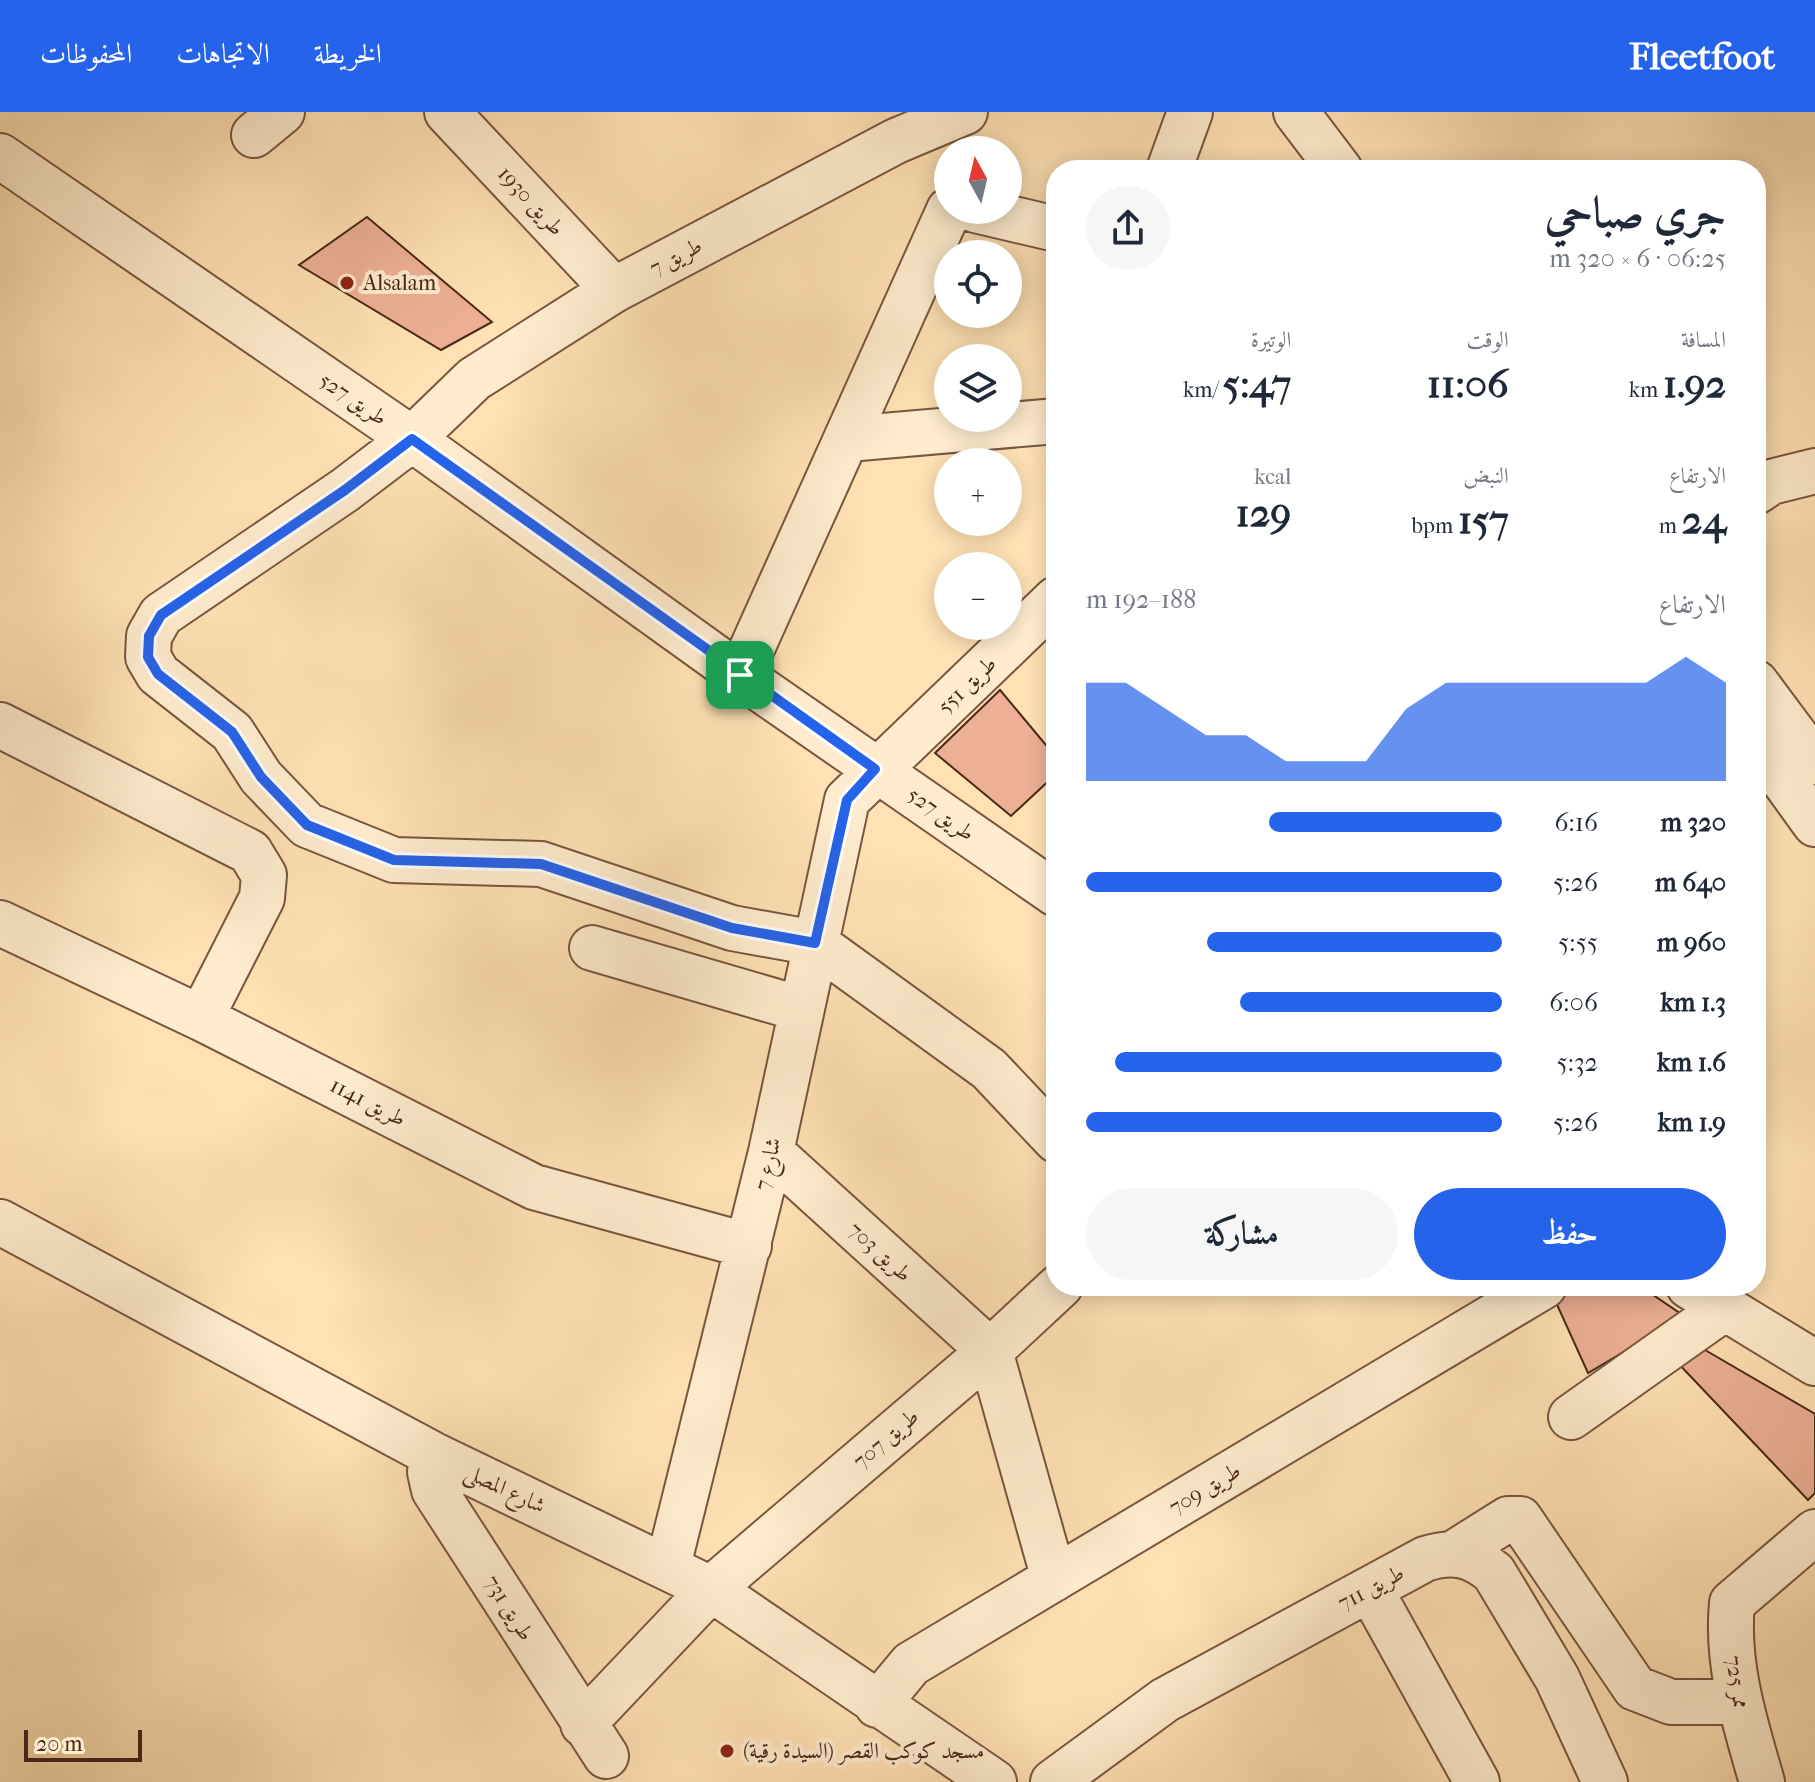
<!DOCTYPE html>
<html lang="ar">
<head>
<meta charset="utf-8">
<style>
	body { margin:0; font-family:"IM FELL French Canon",Amiri,serif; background:#f6f6f7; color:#1f2937; direction:rtl; height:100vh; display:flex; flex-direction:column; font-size:30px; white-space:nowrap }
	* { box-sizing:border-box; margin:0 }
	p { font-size:26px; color:#747a83 }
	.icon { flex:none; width:44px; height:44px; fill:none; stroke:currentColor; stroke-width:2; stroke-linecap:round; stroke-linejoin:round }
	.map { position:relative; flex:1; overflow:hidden; direction:ltr }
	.panel { position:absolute; left:1046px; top:48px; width:720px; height:1136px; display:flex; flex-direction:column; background:#fff; border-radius:32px; box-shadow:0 4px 20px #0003; direction:rtl }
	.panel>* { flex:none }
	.needle { width:52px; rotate:352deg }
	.buttons { position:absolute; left:934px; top:24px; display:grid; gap:16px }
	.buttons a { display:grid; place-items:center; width:88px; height:88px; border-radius:50%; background:#fff; box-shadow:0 4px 20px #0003; font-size:40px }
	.scale { position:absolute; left:24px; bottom:20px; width:118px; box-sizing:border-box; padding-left:8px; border:4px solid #4b2816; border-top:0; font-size:22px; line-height:28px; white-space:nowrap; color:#4b2816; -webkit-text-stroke:6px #ffecce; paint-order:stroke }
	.pin { position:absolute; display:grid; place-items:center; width:68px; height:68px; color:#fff; margin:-34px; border-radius:16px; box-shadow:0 4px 12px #0006 }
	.round { display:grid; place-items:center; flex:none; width:84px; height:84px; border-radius:42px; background:#f6f6f7 }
	.overview { display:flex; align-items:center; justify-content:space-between; height:136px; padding:0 40px }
	h1 { font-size:44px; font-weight:700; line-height:60px }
	.metrics { display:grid; grid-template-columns:repeat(3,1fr); gap:12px; height:136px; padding:8px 40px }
	.metrics div { display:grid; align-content:center }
	.metrics b { font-size:40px; font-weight:700 }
	.metrics small { font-size:22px; font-weight:400 }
	.metrics p { font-size:22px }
	.chart { height:224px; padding:16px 40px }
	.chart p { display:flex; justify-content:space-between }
	.chart svg { width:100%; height:144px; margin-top:8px; fill:#2563eb; opacity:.7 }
	.action { display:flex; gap:16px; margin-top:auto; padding:16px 40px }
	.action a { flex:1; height:92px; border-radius:48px; background:#2563eb; color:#fff; font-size:32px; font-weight:700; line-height:92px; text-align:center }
	.action a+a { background:#f6f6f7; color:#1f2937 }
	ul { padding:0 40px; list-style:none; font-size:26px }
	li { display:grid; grid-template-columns:128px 96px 1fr; align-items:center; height:60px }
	li i { height:20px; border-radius:10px; background:#2563eb }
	header { display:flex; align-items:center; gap:48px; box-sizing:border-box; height:112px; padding:0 40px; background:#2563eb; color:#fff }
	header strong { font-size:38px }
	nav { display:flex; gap:44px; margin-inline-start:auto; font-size:28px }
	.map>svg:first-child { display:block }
	.building { fill:#edb096; stroke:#4b2816; stroke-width:2 }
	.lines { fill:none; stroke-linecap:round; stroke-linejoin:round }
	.minor-casing { stroke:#78563e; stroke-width:48 }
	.minor { stroke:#ffecce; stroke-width:44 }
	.route-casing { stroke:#fff; stroke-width:16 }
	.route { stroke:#2563eb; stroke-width:10 }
	.poi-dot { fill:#8f2418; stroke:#ffecce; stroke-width:3 }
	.labels { text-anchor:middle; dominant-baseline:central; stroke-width:8; stroke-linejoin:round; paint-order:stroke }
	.street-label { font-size:22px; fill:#4b2816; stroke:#ffecce }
	.poi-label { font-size:22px; fill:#4b2816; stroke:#ffecce; text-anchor:start }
</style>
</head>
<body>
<header>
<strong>Fleetfoot</strong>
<nav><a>الخريطة</a><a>الاتجاهات</a><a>المحفوظات</a></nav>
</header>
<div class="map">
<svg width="1815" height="1670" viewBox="0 0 1815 1670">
	<rect width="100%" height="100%" fill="#ffe1b4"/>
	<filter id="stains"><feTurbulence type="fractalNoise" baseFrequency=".0025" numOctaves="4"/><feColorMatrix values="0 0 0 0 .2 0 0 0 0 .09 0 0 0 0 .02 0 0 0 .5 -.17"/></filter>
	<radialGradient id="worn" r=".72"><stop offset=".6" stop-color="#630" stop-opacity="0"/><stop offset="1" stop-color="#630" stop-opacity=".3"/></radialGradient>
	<path class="building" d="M367,105L492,210L441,238L299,153Z
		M1000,578L1056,645V662L1011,704L935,641Z
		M1640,1174L1684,1204L1588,1261L1549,1175Z
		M1693,1231L1815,1302V1381L1808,1388L1675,1248Z"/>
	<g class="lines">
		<defs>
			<path id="minor" d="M447,0L614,178
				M965,0L896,29L614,178L474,267L412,327L345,378L161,503L149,524L148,545L158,562L232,620L261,665L307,713L394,748L541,752L732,816L815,831L989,957L1056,1028
				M1296,0L1340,58
				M254,23L282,0
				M0,44L412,327L740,563L1056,782
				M1169,58L1190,0
				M975,98L1056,117
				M848,327L1056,309
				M1756,380L1771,370L1815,359
				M740,563L949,98
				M1756,571L1815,650
				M0,613L250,740L264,763L262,786L201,906
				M1756,630L1815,712
				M0,811L201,906L534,1075L749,1134
				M592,836L801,897
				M771,1040L990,1239L1054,1467
				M0,1110L432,1342L711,1477L994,1670
				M1689,1174L1815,1251
				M1571,1305L1725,1196
				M432,1342L430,1360L434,1378L606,1644
				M1454,1441L1508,1407H1520L1635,1576L1671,1590H1738
				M668,1454L771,1040L847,688L1056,487
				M1370,1477L1477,1670
				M877,1593L911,1552L1544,1174
				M583,1612L711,1477L990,1239L1060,1174
				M1053,1670L1165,1588L1425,1447C1452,1438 1472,1442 1494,1461L1557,1566L1605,1670
				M1762,1670C1745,1611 1726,1553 1732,1491L1815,1420"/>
		</defs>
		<use href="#minor" class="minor-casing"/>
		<use href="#minor" class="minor"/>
	</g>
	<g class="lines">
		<defs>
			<path id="route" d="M412,327L875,657L847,688L815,831L732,816L541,752L394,748L307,713L261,665L232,620L158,562L148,545L149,524L161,503L345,378Z"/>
		</defs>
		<use href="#route" class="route-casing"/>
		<use href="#route" class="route"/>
	</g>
	<g class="poi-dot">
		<circle cx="347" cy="171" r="8"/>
		<circle cx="727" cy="1639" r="8"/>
	</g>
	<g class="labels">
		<g class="street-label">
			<text transform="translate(531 89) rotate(47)">طريق 1930</text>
			<text transform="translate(676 145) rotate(-28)">طريق 7</text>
			<text transform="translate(353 287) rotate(34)">طريق 527</text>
			<text transform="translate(967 573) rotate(-44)">طريق 551</text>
			<text transform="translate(941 702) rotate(35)">طريق 527</text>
			<text transform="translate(368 990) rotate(27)">طريق 1141</text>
			<text transform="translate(768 1052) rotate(-77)">شارع 7</text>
			<text transform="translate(880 1140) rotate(42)">طريق 703</text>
			<text transform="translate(886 1327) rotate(-41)">طريق 707</text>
			<text transform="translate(505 1377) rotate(25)">شارع المصلى</text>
			<text transform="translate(1205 1377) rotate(-31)">طريق 709</text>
			<text transform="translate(1371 1476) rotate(-28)">طريق 711</text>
			<text transform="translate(509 1496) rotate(58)">طريق 731</text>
			<text transform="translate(1737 1570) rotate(81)">ممر 725</text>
		</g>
		<g class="poi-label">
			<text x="363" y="171">Alsalam</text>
			<text x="743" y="1639">مسجد كوكب القصر (السيدة رقية)</text>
		</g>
	</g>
	<rect width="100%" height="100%" filter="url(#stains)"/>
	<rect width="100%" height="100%" fill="url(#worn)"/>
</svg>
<div class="buttons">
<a><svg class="needle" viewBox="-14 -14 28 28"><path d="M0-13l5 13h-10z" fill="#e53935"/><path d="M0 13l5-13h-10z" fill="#747a83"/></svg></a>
<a><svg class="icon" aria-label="locate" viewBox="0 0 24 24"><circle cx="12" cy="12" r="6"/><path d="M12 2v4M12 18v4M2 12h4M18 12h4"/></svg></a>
<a><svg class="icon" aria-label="layers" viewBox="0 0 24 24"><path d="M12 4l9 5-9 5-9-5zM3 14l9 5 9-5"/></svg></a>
<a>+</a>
<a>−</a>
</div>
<div class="scale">20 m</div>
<div class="pin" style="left:740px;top:563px;background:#1e9e55"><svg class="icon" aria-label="arrive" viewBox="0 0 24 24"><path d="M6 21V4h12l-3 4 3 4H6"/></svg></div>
<section class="panel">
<div class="overview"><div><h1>جري صباحي</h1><p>06:25 · 6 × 320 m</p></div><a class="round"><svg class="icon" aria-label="share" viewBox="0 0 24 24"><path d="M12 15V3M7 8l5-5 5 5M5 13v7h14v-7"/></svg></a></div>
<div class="metrics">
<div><p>المسافة</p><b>1.92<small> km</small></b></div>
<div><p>الوقت</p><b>11:06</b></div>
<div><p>الوتيرة</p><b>5:47<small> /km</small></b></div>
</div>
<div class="metrics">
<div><p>الارتفاع</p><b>24<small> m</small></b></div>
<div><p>النبض</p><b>157<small> bpm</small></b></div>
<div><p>kcal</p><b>129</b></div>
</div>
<div class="chart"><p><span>الارتفاع</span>188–192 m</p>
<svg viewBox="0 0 160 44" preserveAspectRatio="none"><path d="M0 44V14L10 14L20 22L30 30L40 30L50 38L60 38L70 38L80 22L90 14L100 14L110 14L120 14L130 14L140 14L150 6L160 14V44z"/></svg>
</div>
<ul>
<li><b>320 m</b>6:16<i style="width:56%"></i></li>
<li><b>640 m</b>5:26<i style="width:100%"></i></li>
<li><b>960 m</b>5:55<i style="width:71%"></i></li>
<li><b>1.3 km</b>6:06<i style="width:63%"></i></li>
<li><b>1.6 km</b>5:32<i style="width:93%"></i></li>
<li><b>1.9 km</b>5:26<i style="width:100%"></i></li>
</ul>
<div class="action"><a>حفظ</a><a>مشاركة</a></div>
</section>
</div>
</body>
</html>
